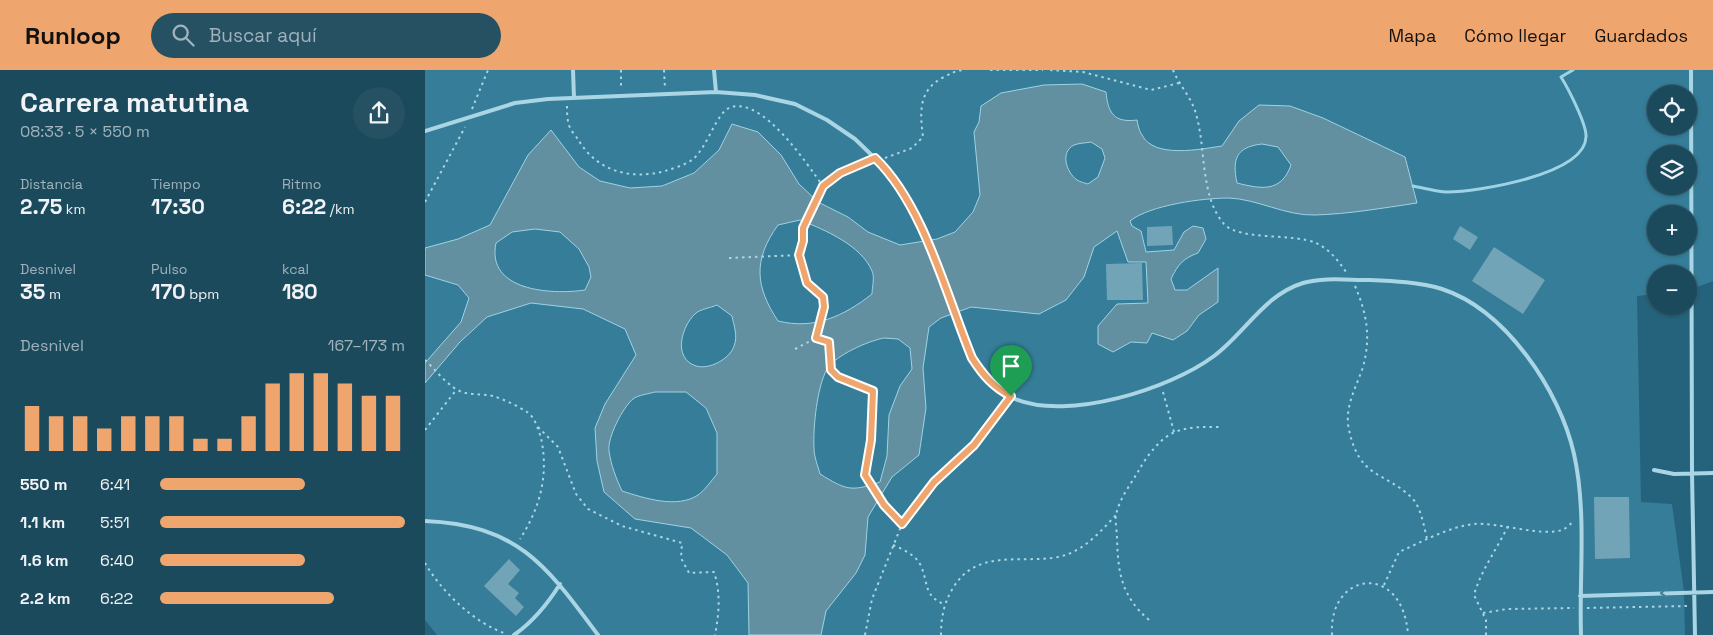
<!DOCTYPE html>
<html lang="es">
<head>
<meta charset="utf-8">
<style>
	body { margin:0; font-family:"Space Grotesk",sans-serif; background:#255163; color:#f1f3f6; height:100vh; display:flex; flex-direction:column; font-size:19px; white-space:nowrap }
	* { box-sizing:border-box; margin:0 }
	p { font-size:16px; color:#a0b3bc }
	.icon { flex:none; width:28px; height:28px; fill:none; stroke:currentColor; stroke-width:2; stroke-linecap:round; stroke-linejoin:round }
	.map { position:relative; flex:1; overflow:hidden }
	.drawer { display:flex; flex-direction:column; background:#1c4a5d; width:425px }
	.drawer>* { flex:none }
	.controls { position:absolute; left:1222px; top:15px; display:grid; gap:10px }
	.controls a { display:grid; place-items:center; width:50px; height:50px; border-radius:50%; background:#1c4a5d; box-shadow:0 1px 4px #0004,0 0 0 1px #3a6272; font-size:25px }
	.pin { position:absolute; display:grid; place-items:center; width:42px; height:42px; color:#fff; margin:-51px -21px; border-radius:50% 50% 50% 0; rotate:-45deg; box-shadow:0 0 5px #0007 }
	.pin .icon { rotate:45deg }
	.round { display:grid; place-items:center; flex:none; width:52px; height:52px; border-radius:26px; background:#255163 }
	.head { display:flex; align-items:center; justify-content:space-between; height:85px; padding:0 20px }
	h1 { font-size:28px; font-weight:600; line-height:38px }
	.stats { display:grid; grid-template-columns:repeat(3,1fr); gap:8px; height:85px; padding:5px 20px }
	.stats div { display:grid; align-content:center }
	.stats b { font-size:21px; font-weight:600 }
	.stats small { font-size:14px; font-weight:400 }
	.stats p { font-size:14px }
	.chart { height:140px; padding:10px 20px }
	.chart p { display:flex; justify-content:space-between }
	.chart svg { width:100%; height:90px; margin-top:5px; stroke:#efa66e; stroke-width:6 }
	ul { padding:0 20px; list-style:none; font-size:16px }
	li { display:grid; grid-template-columns:80px 60px 1fr; align-items:center; height:38px }
	li i { height:12px; border-radius:6px; background:#efa66e }
	header { display:flex; align-items:center; gap:30px; box-sizing:border-box; height:70px; padding:0 25px; background:#efa66e; color:#111 }
	header strong { font-size:24px }
	nav { display:flex; gap:28px; margin-inline-start:auto; font-size:18px }
	.search { width:350px; height:45px; background:#255163; display:flex; align-items:center; gap:12px; box-sizing:border-box; padding:0 18px; border-radius:28px; color:#a0b3bc; font-size:19px }
	main { display:flex; flex:1; min-height:0 }
	.map>svg:first-child { display:block }
	.green { fill:#357d98; fill-rule:evenodd }
	.water { fill:#6290a1; stroke:#9ed3e6; fill-rule:evenodd }
	.lines { fill:none; stroke-linecap:round; stroke-linejoin:round }
	.stream { stroke:#9ed3e6; stroke-width:3 }
	.building { fill:#72a4b8 }
	.path { stroke:#a9d5e5; stroke-width:2; stroke-dasharray:2.5 4; stroke-linecap:butt }
	.lane { stroke:#a9d5e5; stroke-width:4 }
	.oneway { stroke:#468096 }
	.route-casing { stroke:#fff; stroke-width:10 }
	.route { stroke:#efa66e; stroke-width:6 }
</style>
</head>
<body>
<header>
<strong>Runloop</strong>
<div class="search"><svg class="icon" aria-label="search" viewBox="0 0 24 24"><circle cx="10" cy="10" r="6"/><path d="M15 15l6 6"/></svg>Buscar aquí</div>
<nav><a>Mapa</a><a>Cómo llegar</a><a>Guardados</a></nav>
</header>
<main>
<section class="drawer">
<div class="head"><div><h1>Carrera matutina</h1><p>08:33 · 5 × 550 m</p></div><a class="round"><svg class="icon" aria-label="share" viewBox="0 0 24 24"><path d="M12 15V3M7 8l5-5 5 5M5 13v7h14v-7"/></svg></a></div>
<div class="stats">
<div><p>Distancia</p><b>2.75<small> km</small></b></div>
<div><p>Tiempo</p><b>17:30</b></div>
<div><p>Ritmo</p><b>6:22<small> /km</small></b></div>
</div>
<div class="stats">
<div><p>Desnivel</p><b>35<small> m</small></b></div>
<div><p>Pulso</p><b>170<small> bpm</small></b></div>
<div><p>kcal</p><b>180</b></div>
</div>
<div class="chart"><p><span>Desnivel</span>167–173 m</p>
<svg viewBox="0 0 160 44" preserveAspectRatio="none"><path d="M5 44V22M15 44V27M25 44V27M35 44V33M45 44V27M55 44V27M65 44V27M75 44V38M85 44V38M95 44V27M105 44V11M115 44V6M125 44V6M135 44V11M145 44V17M155 44V17"/></svg>
</div>
<ul>
<li><b>550 m</b>6:41<i style="width:59%"></i></li>
<li><b>1.1 km</b>5:51<i style="width:100%"></i></li>
<li><b>1.6 km</b>6:40<i style="width:59%"></i></li>
<li><b>2.2 km</b>6:22<i style="width:71%"></i></li>
</ul>
</section>
<div class="map">
<svg width="1288" height="565" viewBox="0 0 1288 565">
	<rect width="100%" height="100%" fill="#25637c"/>
	<path class="green" d="M0,0H1288V211L1264,220V204H1231V224L1212,226L1216,432L1247,434L1259,522L1260,565H12L0,550ZM1231,24H1264V56H1231ZM1231,84H1264V116H1231ZM1231,144H1264V176H1231Z"/>
	<path class="water" d="M657,14L681,22C683,43 689,53 712,50C713,55 714,61 717,65C729,89 776,79 797,76L814,51L834,35L865,36L898,48L980,87L992,133C958,138 924,144 890,145C861,146 832,129 804,128C778,128 725,135 705,151L707,156L716,161L721,182L749,180L759,162L768,156L778,158L781,169L773,183C759,188 753,194 746,209L750,220H762L793,198V232L774,245L762,261L748,270L727,263L722,273L706,272L688,282L673,274V256L692,234L723,233L721,192H703L692,161L669,177L659,207L641,230L614,244L546,237L516,248L504,257L498,298L501,338L494,385L467,407L443,447L440,485L431,503L401,541L396,565H324L323,513L302,485L266,458L210,449L179,422L172,391L170,358L180,334L211,285L200,259L158,239L106,233L62,247L35,272L0,313V293L36,252L44,228L33,215L0,205V178L33,169L65,155L103,85L126,60L154,97L175,111L205,118L237,116L269,103L294,80L307,54L333,62L356,85L374,114L393,132L423,147L443,162L475,175L512,169L530,162L548,142L555,125L549,62L554,52L556,36L576,23L619,15ZM666,72L677,79L680,88L673,107L663,114C660,113 655,112 652,110C641,102 635,82 649,75C654,73 661,73 666,72ZM837,74L853,77L866,95C856,123 836,119 812,113C807,89 811,77 837,74ZM375,150C400,160 436,175 447,201C450,207 447,218 447,224C419,246 389,260 353,251C330,216 328,190 353,155ZM110,159L135,162L154,179L164,197L166,207L160,220C126,225 61,221 71,173L87,162ZM292,235L307,246C309,256 313,266 309,276C305,289 284,300 271,296C247,288 257,256 270,244C275,239 285,238 292,235ZM459,268L473,269L485,278L487,299L475,316L464,345L462,386L455,412C426,422 421,420 395,404C393,396 389,387 389,378C388,357 392,317 402,299C411,285 443,271 459,268ZM230,322H261L281,338L292,363V404C286,411 280,420 273,425C252,439 219,428 197,421C191,408 186,395 184,381C182,368 198,337 208,329C213,325 223,324 230,322Z"/>
	<g class="lines">
		<path class="stream" d="M988,116C999,118 1011,122 1022,122C1051,122 1160,105 1161,67C1162,55 1143,18 1136,7L1148,0"/>
	</g>
	<path class="building" d="M747,156L748,175L722,176V157Z
		M1035,156L1053,167L1045,180L1028,169Z
		M1069,177L1120,210L1098,244L1047,211Z
		M717,193L718,230H682L681,194Z
		M1169,427H1204L1205,488L1170,489Z
		M84,489L95,500L83,514L94,523L90,528L99,537L91,546L59,516Z"/>
	<g class="lines">
		<path class="path" d="M196,0V18
			M239,0L240,18
			M565,0H618
			M625,0L658,2L726,20L754,13
			M748,0C754,15 767,28 771,44C781,77 775,127 799,154C815,171 868,163 891,173C904,179 913,190 921,202
			M142,36C142,42 142,49 144,55C145,60 151,66 154,71C173,102 207,110 240,101C249,98 261,95 268,89C283,77 291,42 306,37C339,28 381,93 398,116
			M47,39L63,0
			M460,88L487,78L498,67C495,43 493,21 517,8C525,4 531,0 540,0
			M443,92L415,103L398,116L378,158V171L374,185L381,213L398,227L399,237L391,268L405,272L406,300L413,307L448,321L446,370L440,405L459,435L477,454
			M0,132L40,57
			M304,188L374,185
			M930,216C942,244 946,267 938,297C931,318 919,337 924,360C935,409 957,400 986,427C996,436 999,457 1002,469
			M370,279L391,268
			M0,290C11,300 23,317 37,322C47,325 58,324 68,326C78,329 93,336 102,342C110,347 113,359 116,368C124,405 115,438 95,469
			M738,322L749,362
			M113,357L133,377L151,424L163,439L197,456L257,473L256,488L264,503L289,502C296,523 294,544 290,565
			M0,360L32,319
			M468,475C479,480 491,485 496,496C504,515 498,525 520,535
			M0,493C16,521 50,554 82,564
			M959,515L974,482C997,472 1023,457 1049,454C1073,452 1117,467 1137,460C1141,459 1145,454 1149,451
			M1162,538L1262,536
			M1058,543L1082,539L1149,538
			M724,550C696,526 693,502 692,468C692,461 690,452 691,445C694,429 706,414 714,400C722,386 735,368 750,362C765,356 780,357 796,357
			M440,565L447,529L477,454L509,412L549,375L581,333
			M516,565C516,547 519,533 528,518C552,478 595,494 633,487C658,482 674,463 691,445
			M907,565C903,501 978,491 983,565
			M1061,565V550L1049,525C1056,500 1072,479 1083,456"/>
		<path class="lane" d="M148,0L149,28
			M289,0L291,22
			M1266,0L1267,404L1270,565
			M0,61L90,33L123,29L291,22L330,25L370,34L402,50L430,69L458,96L478,121L492,148L547,288C559,306 570,320 590,329C643,351 745,319 789,286C820,263 839,225 878,213C899,207 922,210 943,210C967,211 994,212 1017,219C1081,240 1135,321 1149,384C1162,442 1154,506 1156,565
			M1229,400L1249,404L1288,403
			M0,451C93,455 121,495 173,565
			M1155,526L1288,522
			M89,565C109,551 122,535 135,514"/>
	</g>
	<defs><path id="oneway-chevron" d="M-2-3.5L2.5 0L-2 3.5" fill="none" stroke-width="1.6" stroke-linecap="round" stroke-linejoin="round" transform="scale(1.25)"/></defs>
	<use class="oneway" href="#oneway-chevron" transform="translate(1239 523) rotate(178)"/>
	<g class="lines">
		<defs>
			<path id="route" d="M450,88C499,135 521,225 547,288C558,305 568,317 586,326L549,375L509,412L477,454L459,435L440,405L446,370L448,321L413,307L406,300L404,272L391,268L399,237L398,227L382,213L374,185L378,171V158L398,116L415,103Z"/>
		</defs>
		<use href="#route" class="route-casing"/>
		<use href="#route" class="route"/>
	</g>
</svg>
<div class="controls">
<a><svg class="icon" aria-label="locate" viewBox="0 0 24 24"><circle cx="12" cy="12" r="6"/><path d="M12 2v4M12 18v4M2 12h4M18 12h4"/></svg></a>
<a><svg class="icon" aria-label="layers" viewBox="0 0 24 24"><path d="M12 4l9 5-9 5-9-5zM3 14l9 5 9-5"/></svg></a>
<a>+</a>
<a>−</a>
</div>
<div class="pin" style="left:586px;top:326px;background:#1e9e55"><svg class="icon" aria-label="arrive" viewBox="0 0 24 24"><path d="M6 21V4h12l-3 4 3 4H6"/></svg></div>
</div>
</main>
</body>
</html>
